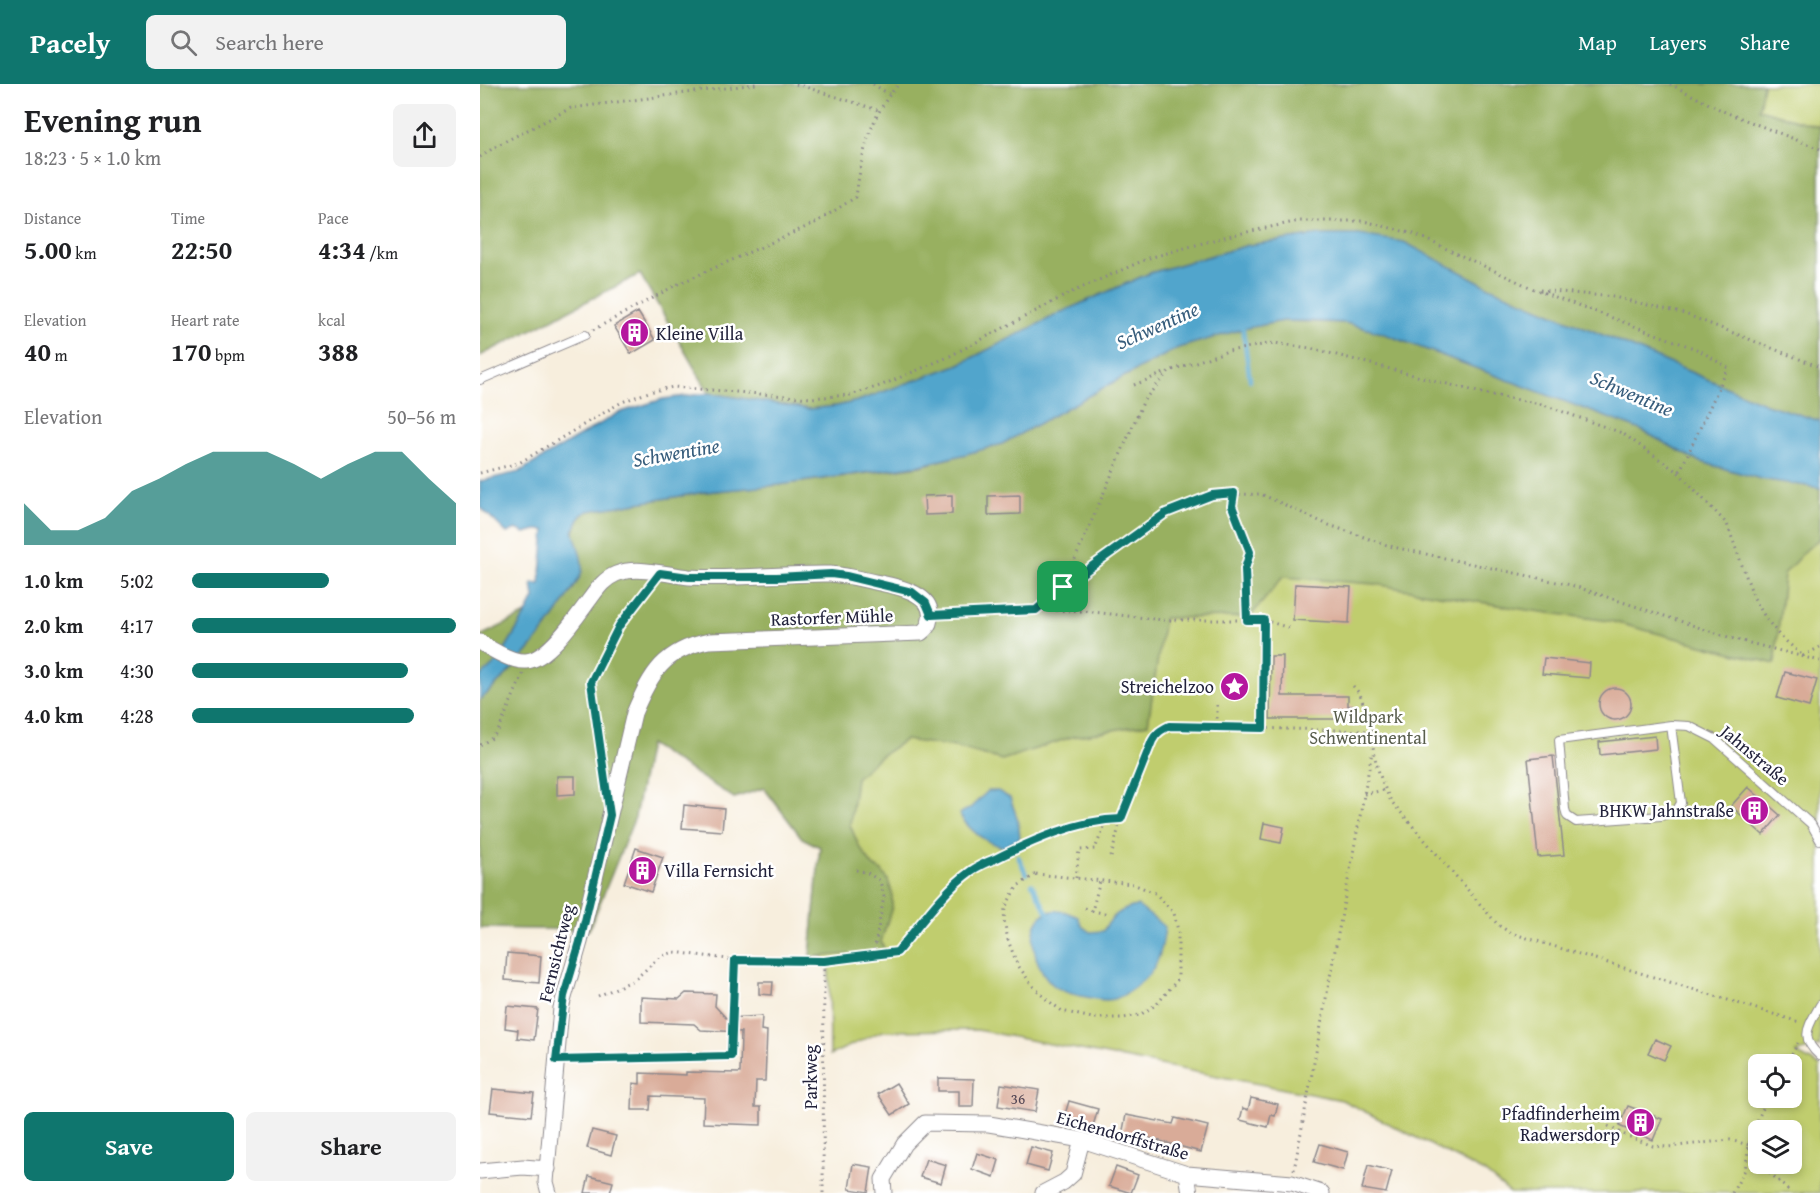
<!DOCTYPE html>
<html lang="en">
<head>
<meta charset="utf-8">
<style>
	body { margin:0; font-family:"Gentium Book Plus",serif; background:#f2f2f2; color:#202124; height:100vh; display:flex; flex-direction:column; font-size:22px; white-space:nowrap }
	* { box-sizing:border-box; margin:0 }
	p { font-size:20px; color:#757577 }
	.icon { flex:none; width:33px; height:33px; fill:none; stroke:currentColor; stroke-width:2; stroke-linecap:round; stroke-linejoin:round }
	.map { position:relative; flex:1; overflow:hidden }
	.drawer { display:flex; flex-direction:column; background:#fff; width:480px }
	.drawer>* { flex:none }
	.controls { position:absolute; left:1268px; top:970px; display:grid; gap:12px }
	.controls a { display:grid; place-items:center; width:54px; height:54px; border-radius:9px; background:#fff; box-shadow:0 3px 9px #0003; font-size:30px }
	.pin { position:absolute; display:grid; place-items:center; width:51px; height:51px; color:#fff; margin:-26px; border-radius:12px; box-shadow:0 3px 9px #0006 }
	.round { display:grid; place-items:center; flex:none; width:63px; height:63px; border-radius:9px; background:#f2f2f2 }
	.headline { display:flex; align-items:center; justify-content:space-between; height:102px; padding:0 24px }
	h1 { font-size:33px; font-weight:700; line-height:45px }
	.stats { display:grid; grid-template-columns:repeat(3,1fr); gap:9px; height:102px; padding:6px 24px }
	.stats div { display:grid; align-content:center }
	.stats b { font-size:26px; font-weight:700 }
	.stats small { font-size:16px; font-weight:400 }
	.stats p { font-size:16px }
	.chart { height:168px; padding:12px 24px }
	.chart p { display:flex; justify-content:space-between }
	.chart svg { width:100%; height:108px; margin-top:6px; fill:#0f766e; opacity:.7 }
	.button { display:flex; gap:12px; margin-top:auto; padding:12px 24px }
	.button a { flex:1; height:69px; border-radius:9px; background:#0f766e; color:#fff; font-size:24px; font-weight:700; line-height:69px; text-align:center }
	.button a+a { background:#f2f2f2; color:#202124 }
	ul { padding:0 24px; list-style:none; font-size:20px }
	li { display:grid; grid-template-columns:96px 72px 1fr; align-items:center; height:45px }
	li i { height:15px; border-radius:8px; background:#0f766e }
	header { display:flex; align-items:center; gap:36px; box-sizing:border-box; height:84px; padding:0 30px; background:#0f766e; color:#fff }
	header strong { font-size:28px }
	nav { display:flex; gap:33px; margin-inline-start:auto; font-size:21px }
	.search { width:420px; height:54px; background:#f2f2f2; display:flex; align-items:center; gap:15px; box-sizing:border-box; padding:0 21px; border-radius:9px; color:#757577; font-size:22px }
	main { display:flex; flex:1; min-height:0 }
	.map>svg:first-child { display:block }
	.green { fill:#c0cd6e; stroke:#717854; stroke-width:1.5; fill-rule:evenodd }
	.forest { fill:#98b061; stroke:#5d694e; stroke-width:1.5 }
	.water { fill:#51a5cc; stroke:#3a6484; stroke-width:1.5 }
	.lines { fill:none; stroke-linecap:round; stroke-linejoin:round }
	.stream { stroke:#51a5cc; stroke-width:4.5 }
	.building { fill:#d9ab98 }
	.service-casing { stroke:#8c888c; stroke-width:10 }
	.minor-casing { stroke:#8c888c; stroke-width:17 }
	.path { stroke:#8c888c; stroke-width:3; stroke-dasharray:1.5 4.5; stroke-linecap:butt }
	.service { stroke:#fff; stroke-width:8 }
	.minor { stroke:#fff; stroke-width:15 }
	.route-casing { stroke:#fff; stroke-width:12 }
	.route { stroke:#0f766e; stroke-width:8 }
	.labels { text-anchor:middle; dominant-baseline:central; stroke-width:5; stroke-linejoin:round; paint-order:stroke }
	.number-label { font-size:15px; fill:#504452 }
	.poi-label { font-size:18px; fill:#22223b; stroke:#fff; text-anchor:end }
	.street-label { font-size:18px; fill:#22223b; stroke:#fff }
	.park-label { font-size:18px; fill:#595e4d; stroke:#fff }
	.water-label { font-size:20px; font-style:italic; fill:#375d7c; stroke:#fff }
</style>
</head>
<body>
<header>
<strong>Pacely</strong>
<div class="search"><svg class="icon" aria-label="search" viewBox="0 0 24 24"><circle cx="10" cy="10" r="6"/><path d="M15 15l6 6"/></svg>Search here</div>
<nav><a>Map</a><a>Layers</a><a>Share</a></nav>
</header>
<main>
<section class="drawer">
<div class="headline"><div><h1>Evening run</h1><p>18:23 · 5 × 1.0 km</p></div><a class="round"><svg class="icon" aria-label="share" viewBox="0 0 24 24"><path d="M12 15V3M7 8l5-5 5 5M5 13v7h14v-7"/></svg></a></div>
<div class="stats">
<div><p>Distance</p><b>5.00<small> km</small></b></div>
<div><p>Time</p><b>22:50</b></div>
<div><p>Pace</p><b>4:34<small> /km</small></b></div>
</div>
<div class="stats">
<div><p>Elevation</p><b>40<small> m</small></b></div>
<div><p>Heart rate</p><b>170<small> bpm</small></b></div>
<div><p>kcal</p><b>388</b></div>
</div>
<div class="chart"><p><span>Elevation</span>50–56 m</p>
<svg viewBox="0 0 160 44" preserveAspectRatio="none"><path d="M0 44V27L10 38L20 38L30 33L40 22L50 17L60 11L70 6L80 6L90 6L100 11L110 17L120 11L130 6L140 6L150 17L160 27V44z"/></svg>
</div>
<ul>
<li><b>1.0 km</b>5:02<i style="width:52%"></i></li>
<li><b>2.0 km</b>4:17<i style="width:100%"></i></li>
<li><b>3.0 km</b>4:30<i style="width:82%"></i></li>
<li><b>4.0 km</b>4:28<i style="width:84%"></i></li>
</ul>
<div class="button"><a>Save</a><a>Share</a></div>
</section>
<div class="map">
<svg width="1340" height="1109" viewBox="0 0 1340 1109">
	<rect width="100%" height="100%" fill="#fff"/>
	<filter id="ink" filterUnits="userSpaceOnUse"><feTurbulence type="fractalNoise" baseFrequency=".0167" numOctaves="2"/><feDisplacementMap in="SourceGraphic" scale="12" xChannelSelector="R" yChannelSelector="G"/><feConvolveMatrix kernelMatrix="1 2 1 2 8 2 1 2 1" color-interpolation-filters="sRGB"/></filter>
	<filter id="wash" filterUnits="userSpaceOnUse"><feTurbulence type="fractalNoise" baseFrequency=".008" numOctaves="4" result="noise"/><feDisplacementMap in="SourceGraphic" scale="24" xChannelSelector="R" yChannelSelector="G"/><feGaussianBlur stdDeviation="1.35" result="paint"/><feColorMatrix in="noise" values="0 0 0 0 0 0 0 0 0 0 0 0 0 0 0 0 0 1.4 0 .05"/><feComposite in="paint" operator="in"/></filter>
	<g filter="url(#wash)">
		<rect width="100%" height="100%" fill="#f7eedd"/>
		<path class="green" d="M1283,0H1340V43L1278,25Z
			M1218,377L1281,395L1340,404V963L1338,962L1316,969L1340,982V1109H1030L1004,1088L862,1016L497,946L402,947L350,971L349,884L343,873H330L340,763L322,754L284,704L254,714L176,600ZM1278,981H1311V1014H1278ZM1278,1047H1311V1080H1278Z"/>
		<path class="forest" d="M0,0H1283L1279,25L1340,43V337L1286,320L1009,203L982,189L879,151H840L769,161L670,189L584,227L480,280L378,317L357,322L329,325L229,309L160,190L0,272Z
			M802,237L866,239L902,249L1161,346L1218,377L1281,395L1340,404V454L1325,467L1304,490L1295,580L1130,537L1047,526L894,500L803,493L770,533L684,534L668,640L592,653L522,676L476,663L425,656L399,673L376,694L370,741L379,762L393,782L402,787L408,796L412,809V823L401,858L406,868L330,873L340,763L322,754L284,704L254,714L169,660L155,733L109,846L0,844V616C33,587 63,551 86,515C89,510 95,504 96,499C100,474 82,444 108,427L225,408L299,401L441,382L522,360L628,301L698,264L756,246Z
			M46,530L18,577L0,593V552Z"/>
		<path class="water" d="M840,151H879L924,158L1009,203L1286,320L1340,337V404L1281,395L1218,377L1161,346L902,249L866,239L828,237H802L763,245L698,264L628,301L522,360L486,370L441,381L299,401L225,408L108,427L101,431L93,447C96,458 104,475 102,487C100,495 94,503 89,511C65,549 34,586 0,616V593L18,577L46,530L54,514L52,499L60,500L65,446H56L45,449L36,445L27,449L0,423V397L39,388L138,329L183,315L229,309L329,325L357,322L378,317L480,280L584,227L670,189L769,161Z
			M508,707H518L530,714L538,736L540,754L523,763C504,758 492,748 480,732V729L489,725Z
			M658,822L685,843C681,877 675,891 645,910C632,919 620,916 606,913C594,911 581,908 572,900C543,873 545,806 598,833L602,842L610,848L623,847C632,832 641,824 658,822Z"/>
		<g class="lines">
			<path class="stream" d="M762,239L770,296
				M538,772L546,790
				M552,800L567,828"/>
		</g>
		<g id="blocks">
			<path class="building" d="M158,228L175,256L151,270L134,242Z
				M472,411V430L445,431L444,412Z
				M540,411V430L508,431V412Z
				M815,500L871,503L869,539L813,536Z
				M791,572H803L802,612H868V622H873V635H790Z
				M1064,574L1110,579L1109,594L1062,590Z
				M1305,588L1337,596L1329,623L1297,614Z
				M1119 620a16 16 0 1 1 32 0a16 16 0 1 1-32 0Z
				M1175,652L1176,665L1120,671L1119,658Z
				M1073,672L1084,771L1058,773L1048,675Z
				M77,692H95V710L77,711Z
				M1268,703L1300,731L1283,751L1251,722Z
				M204,721L244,725L242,747L202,744Z
				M784,739L804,743L801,759L781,755Z
				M156,764L183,773L171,808L144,799Z
				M27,869L61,872L59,899L25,896Z
				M279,898H293L292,911L279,910Z
				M206,909L236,910L235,922L246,934L282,932L281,946L287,947L285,997H276L275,1023H281V1041L223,1039L224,1014L171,1012L170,1026H152L153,999L160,1000V989L206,991V988L260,989L261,948L221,946L214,940L161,938V913L199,915Z
				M27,922L58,925L54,956L37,954L38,946L25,944Z
				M1175,955L1191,962L1184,976L1168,969Z
				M458,994L494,995L493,1023H479V1007H458Z
				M416,999L429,1020L412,1031L398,1010Z
				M521,1000L559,1006L555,1028L518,1022Z
				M13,1005L54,1009L51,1032L10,1028Z
				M771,1014L798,1020L795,1032L791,1031L788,1043L760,1036L763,1024L768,1026Z
				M589,1017L618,1025L613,1042L584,1034Z
				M1148,1022L1182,1035L1173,1056L1139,1042Z
				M646,1031L693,1040L695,1034L728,1042L721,1068L669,1054V1056L642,1051Z
				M112,1046L136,1052L131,1071L107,1064Z
				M840,1060L868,1068L863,1086L834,1078Z
				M551,1063L573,1069L568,1087L546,1081Z
				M497,1069L519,1076L514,1093L492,1085Z
				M446,1075L466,1081L461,1099L440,1093Z
				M373,1080L392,1083L388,1108L369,1105Z
				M888,1081L912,1087L906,1109L882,1105Z
				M636,1083L658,1091L651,1109L629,1102Z
				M109,1092L133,1098L130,1109H105Z"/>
		</g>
	</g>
	<g filter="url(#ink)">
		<use href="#blocks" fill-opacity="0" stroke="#8c888c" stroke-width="1.5"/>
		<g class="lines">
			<defs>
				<path id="service" d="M0,296L105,251
					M1191,641L1201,719L1196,727L1181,732L1096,738L1087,732L1085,725L1079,656L1191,641L1209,642L1235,655L1331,740L1340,756
					M1340,921C1329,942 1318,953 1340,972"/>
				<path id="minor" d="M0,558C12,566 31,578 46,577C68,576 98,531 110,515C118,504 124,495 136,490C158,481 186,491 209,493C256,496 303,489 350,490C365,491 381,495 395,498C414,502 455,508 450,535C449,542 446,545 441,549L229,557C184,566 171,589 154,629L100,858L81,924L66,1098L69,1109
					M0,1087L43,1083L68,1085
					M707,1090L710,1109
					M404,1109L403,1095L424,1060L445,1039L509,1040L602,1056L707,1090L812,1099L842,1109
					M563,1109L584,1098L593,1090L602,1056"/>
			</defs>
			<use href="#service" class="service-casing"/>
			<use href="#minor" class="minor-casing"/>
			<path class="path" d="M316,0L398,26
				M393,0L409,10
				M1190,0L1245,28L1340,65
				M0,73L18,61L91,24L276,0
				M1060,206L1134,213L1205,230L1340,283
				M113,246L198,200L335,139L376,113C381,73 390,30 419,0
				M654,301L687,288
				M0,389L39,379L142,318L169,308L193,303L331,314L370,311L400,302L468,273L594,207L669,174L748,152L819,137H884L934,150L1054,205L1219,266L1248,284L1199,389
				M754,410L752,422L770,468L765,485L767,536
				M583,503L664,316L689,287L748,267L794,259L830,264L1002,309L1061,320L1142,349L1199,389L1247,440L1274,514L1285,533L1299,551L1323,572
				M558,526L604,527L683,536H784L783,644
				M465,531L556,526L583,503L686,429L732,411L781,410L846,440L913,463L1091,501L1254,555L1340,577
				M784,536L809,544
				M1323,572L1340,563
				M873,602L880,610L892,647
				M737,621V644
				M0,661L12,654L19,645L43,590
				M124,687L111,598L139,542L170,502
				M884,710L905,706
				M631,773L641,735L671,657C676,649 681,646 689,642L892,647C892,671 900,696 911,717L1018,841L1031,849L1319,938
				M376,786L386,788L400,797L404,813L393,872
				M556,790L653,800L675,809L694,829L698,847V895L677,920L660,931L643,934H612L582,927L566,915L552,901L537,880L528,856L524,836L525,824L533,809L539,801Z
				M596,794L599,766L615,765L627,735
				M605,824L612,827L620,797
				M612,827L629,830
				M118,912L154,896L180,873L194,868L255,876
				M91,976L251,972L255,876L344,877L417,868C440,842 463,807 491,787C498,782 508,778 515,775C554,756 598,736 641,735
				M1306,981L1318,959
				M1128,1042L1145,1051L1173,1062L1188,1063L1250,1056L1269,1061L1278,1077
				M1281,1080L1311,1109
				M814,1086L892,668
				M343,1109L344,877
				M1252,1109L1265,1086L1271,1049L1288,1014"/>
			<use href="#service" class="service"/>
			<use href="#minor" class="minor"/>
		</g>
	</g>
	<g class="lines" filter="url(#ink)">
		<defs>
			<path id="route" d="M754,409L752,422L770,468L765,485L767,536H784L783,644L689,642C681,646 676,649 672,657L641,735C598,736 554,756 515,775C507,778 498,782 491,787C464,806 439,842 417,868L344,877L255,876L251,972L76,976L84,912L100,858L130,731L111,598L139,542L180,489L209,493H297L351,490L366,492L432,508L446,519L451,531L556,526L583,503L686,429L732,411Z"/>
		</defs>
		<use href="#route" class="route-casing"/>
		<use href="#route" class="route"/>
	</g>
	<defs>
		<symbol id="building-disc" viewBox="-11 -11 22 22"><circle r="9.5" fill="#b5179e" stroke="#fff"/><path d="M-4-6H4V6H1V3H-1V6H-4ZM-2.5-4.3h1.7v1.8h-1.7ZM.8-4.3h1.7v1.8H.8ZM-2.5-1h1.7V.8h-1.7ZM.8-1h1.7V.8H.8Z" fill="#fff"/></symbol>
		<symbol id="sight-disc" viewBox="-11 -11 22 22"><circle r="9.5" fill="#b5179e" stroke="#fff"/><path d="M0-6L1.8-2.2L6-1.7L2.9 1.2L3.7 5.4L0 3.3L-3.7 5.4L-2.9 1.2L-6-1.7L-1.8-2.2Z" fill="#fff"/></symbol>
	</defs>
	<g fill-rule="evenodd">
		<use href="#building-disc" x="138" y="232" width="33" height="33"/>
		<use href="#sight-disc" x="738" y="586" width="33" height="33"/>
		<use href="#building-disc" x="1258" y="710" width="33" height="33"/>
		<use href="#building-disc" x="146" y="770" width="33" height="33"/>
		<use href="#building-disc" x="1144" y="1022" width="33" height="33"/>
	</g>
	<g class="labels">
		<g class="number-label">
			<text x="538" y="1014">36</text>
		</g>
		<g class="poi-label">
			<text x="176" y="249" text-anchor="start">Kleine Villa</text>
			<text x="734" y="602">Streichelzoo</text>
			<text x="1254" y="726">BHKW Jahnstraße</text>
			<text x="184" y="786" text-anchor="start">Villa Fernsicht</text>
			<text x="1140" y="1029">Pfadfinderheim<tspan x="1140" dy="21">Radwersdorp</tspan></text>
		</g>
		<g class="street-label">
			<text transform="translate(352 533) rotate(-2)">Rastorfer Mühle</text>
			<text transform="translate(1275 671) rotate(40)">Jahnstraße</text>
			<text transform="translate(76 869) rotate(-76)">Fernsichtweg</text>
			<text transform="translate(330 993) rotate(-90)">Parkweg</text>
			<text transform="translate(643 1051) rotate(16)">Eichendorffstraße</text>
		</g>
		<g class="park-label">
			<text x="888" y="632">Wildpark<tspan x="888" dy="21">Schwentinental</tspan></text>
		</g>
		<g class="water-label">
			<text transform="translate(677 241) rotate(-24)">Schwentine</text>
			<text transform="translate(1152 309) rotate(23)">Schwentine</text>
			<text transform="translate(196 368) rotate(-10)">Schwentine</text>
		</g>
	</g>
</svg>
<div class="controls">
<a><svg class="icon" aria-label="locate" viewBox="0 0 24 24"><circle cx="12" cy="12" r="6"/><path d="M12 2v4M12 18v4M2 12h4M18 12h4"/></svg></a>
<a><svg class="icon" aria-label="layers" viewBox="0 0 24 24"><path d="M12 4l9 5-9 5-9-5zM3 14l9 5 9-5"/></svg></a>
</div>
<div class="pin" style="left:583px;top:503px;background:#1e9e55"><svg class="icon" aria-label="arrive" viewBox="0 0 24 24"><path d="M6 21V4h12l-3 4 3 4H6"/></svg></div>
</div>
</main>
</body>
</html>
